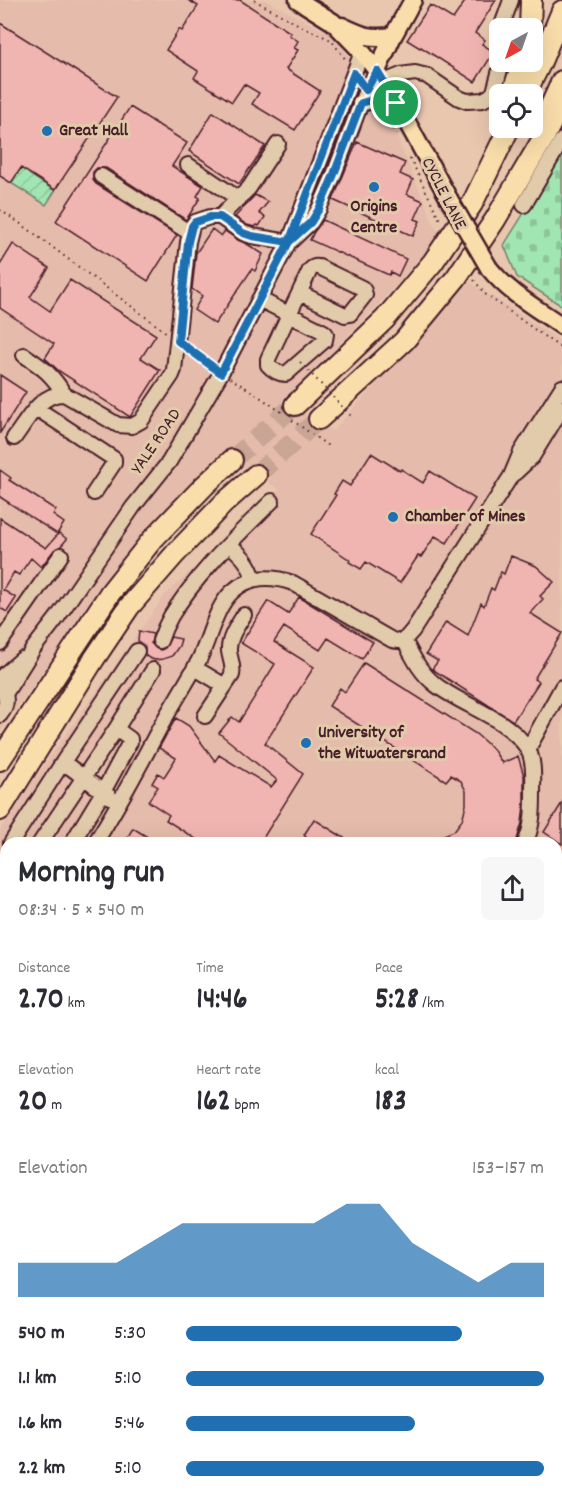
<!DOCTYPE html>
<html lang="en">
<head>
<meta charset="utf-8">
<style>
	body { margin:0; font-family:Dekko,sans-serif; background:#f7f7f7; color:#2b2b33; height:100vh; display:flex; flex-direction:column; font-size:22px; white-space:nowrap }
	* { box-sizing:border-box; margin:0 }
	p { font-size:20px; color:#7c7c81 }
	.icon { flex:none; width:33px; height:33px; fill:none; stroke:currentColor; stroke-width:2; stroke-linecap:round; stroke-linejoin:round }
	.map { position:relative; flex:1; overflow:hidden }
	.drawer { position:absolute; left:0px; top:837px; width:562px; height:666px; display:flex; flex-direction:column; background:#fff; border-radius:18px 18px 0 0; box-shadow:0 6px 24px #0002 }
	.drawer>* { flex:none }
	.needle { width:39px; rotate:220deg }
	.tools { position:absolute; left:489px; top:18px; display:grid; gap:12px }
	.tools a { display:grid; place-items:center; width:54px; height:54px; border-radius:9px; background:#fff; box-shadow:0 6px 24px #0002; font-size:30px }
	.pin { position:absolute; display:grid; place-items:center; width:51px; height:51px; color:#fff; margin:-26px; border:3px solid #fff; border-radius:50%; box-shadow:0 2px 6px #0007 }
	.round { display:grid; place-items:center; flex:none; width:63px; height:63px; border-radius:9px; background:#f7f7f7 }
	.overview { display:flex; align-items:center; justify-content:space-between; height:102px; padding:0 18px }
	h1 { font-size:33px; font-weight:800; line-height:45px }
	.metrics { display:grid; grid-template-columns:repeat(3,1fr); gap:9px; height:102px; padding:6px 18px }
	.metrics div { display:grid; align-content:center }
	.metrics b { font-size:30px; font-weight:800 }
	.metrics small { font-size:16px; font-weight:400 }
	.metrics p { font-size:16px }
	.chart { height:168px; padding:12px 18px }
	.chart p { display:flex; justify-content:space-between }
	.chart svg { width:100%; height:108px; margin-top:6px; fill:#1f6fb2; opacity:.7 }
	ul { padding:0 18px; list-style:none; font-size:20px }
	li { display:grid; grid-template-columns:96px 72px 1fr; align-items:center; height:45px }
	li i { height:15px; border-radius:8px; background:#1f6fb2 }
	.map>svg:first-child { display:block }
	.built { fill:#e5bbab; fill-rule:evenodd }
	.grass { fill:url(#grass-tufts); stroke:#76826e; stroke-width:1.5 }
	.cemetery { fill:url(#cemetery-stones); stroke:#76826e; stroke-width:1.5 }
	.garden { fill:url(#garden-furrows); stroke:#76826e; stroke-width:1.5 }
	.pitch { fill:#a1e6b2; stroke:#76826e; stroke-width:1.5 }
	.building { fill:#f0b5b1; stroke:#4a1f2b; stroke-width:1.5 }
	.lines { fill:none; stroke-linecap:round; stroke-linejoin:round }
	.highway-tunnel { stroke:#c9a595; stroke-width:20; stroke-dasharray:20 10; stroke-linecap:butt }
	.minor-casing { stroke:#4a1f2b; stroke-width:18 }
	.major-casing { stroke:#4a1f2b; stroke-width:21 }
	.highway-casing { stroke:#4a1f2b; stroke-width:24 }
	.path { stroke:#4a1f2b; stroke-width:2; stroke-dasharray:1.5 4.5; stroke-linecap:butt }
	.minor { stroke:#e1cbaa; stroke-width:14 }
	.major { stroke:#f9deab; stroke-width:16 }
	.highway { stroke:#f9deab; stroke-width:20 }
	.major-bridge-casing { stroke:#4a1f2b; stroke-width:21; stroke-linecap:butt }
	.path-bridge { stroke:#4a1f2b; stroke-width:2; stroke-dasharray:1.5 4.5; stroke-linecap:butt }
	.major-bridge { stroke:#f9deab; stroke-width:16 }
	.route-casing { stroke:#fff; stroke-width:12 }
	.route { stroke:#1f6fb2; stroke-width:8 }
	.poi-dot { fill:#1f6fb2; stroke:#e1cbaa; stroke-width:2 }
	.labels { text-anchor:middle; dominant-baseline:central; stroke-width:6; stroke-linejoin:round; paint-order:stroke }
	.poi-label { font-size:18px; font-weight:bold; fill:#4a1f2b; stroke:#e1cbaa; text-anchor:start }
	.street-label { font-size:18px; fill:#4a1f2b; stroke:#e1cbaa }
</style>
</head>
<body>
<div class="map">
<svg width="562" height="1503" viewBox="0 0 562 1503">
	<defs>
		<pattern id="grass-tufts" width="24" height="20" patternUnits="userSpaceOnUse" patternTransform="scale(1.5)"><rect width="24" height="20" fill="#a1e6b2"/><path d="M3 7l-1-3M5 7V3M7 7l1-3M15 17l-1-3M17 17v-4M19 17l1-3" fill="none" stroke="#8cc599"/></pattern>
		<pattern id="cemetery-stones" width="16" height="16" patternUnits="userSpaceOnUse" patternTransform="scale(1.5)"><rect width="16" height="16" fill="#a1e6b2"/><path d="M2 7V4a2 2 0 0 1 4 0v3zM10 15v-3a2 2 0 0 1 4 0v3z" fill="#8cc599"/></pattern>
		<pattern id="garden-furrows" width="10" height="10" patternUnits="userSpaceOnUse" patternTransform="scale(1.5)"><rect width="10" height="10" fill="#a1e6b2"/><path d="M-1 1l2-2M0 10L10 0M9 11l2-2" fill="none" stroke="#8cc599"/></pattern>
	</defs>
	<rect width="100%" height="100%" fill="#e9c7af"/>
	<filter id="ink" filterUnits="userSpaceOnUse"><feTurbulence type="fractalNoise" baseFrequency=".0167" numOctaves="2"/><feDisplacementMap in="SourceGraphic" scale="12" xChannelSelector="R" yChannelSelector="G"/><feConvolveMatrix kernelMatrix="1 2 1 2 8 2 1 2 1" color-interpolation-filters="sRGB"/></filter>
	<g filter="url(#ink)">
		<path class="built" d="M0,0H265L336,37L389,119L439,236L384,299L283,401L333,431L470,282L562,342V1503H0V830L6,819L165,595L279,489L221,452L132,545L0,732ZM6,843H556V1497H6Z"/>
		<path class="grass" d="M562,1323V1503H551L537,1497H556V1332Z"/>
		<path class="cemetery" d="M562,152V306L517,277L504,245Z"/>
		<path class="garden" d="M24,164L29,174L55,191L46,205L11,183Z"/>
		<path class="pitch" d="M0,1465L6,1469V1497H11L7,1503H0Z
			M32,1497H137L140,1498L137,1503H36L30,1500Z"/>
		<path class="building" d="M188,0H240L291,33L289,35L298,41L294,48L298,50L286,69L320,91L295,130L252,104L259,93L244,84L232,102L194,78L198,71L166,50L179,29L182,31L198,6Z
			M466,0H496L475,33L485,40L482,44L494,52L475,82L421,47L420,48L407,40L430,5L453,19Z
			M0,23L117,97L55,190L21,168L11,183L0,176Z
			M130,107L187,143L172,166L203,186L197,196L200,198L186,220L106,168H97L93,172V180L96,184L177,235L148,281L56,221Z
			M213,112L265,146L239,184L189,151Z
			M357,142L405,163L400,174L413,180L407,194L423,201L415,219L420,221L413,236L333,200Z
			M255,195L268,202L259,213L265,217L259,226L257,225L255,227L247,225L235,217Z
			M323,220L406,259L398,276L391,272L389,275L310,240L314,232Z
			M212,229L221,236L225,231L238,240L247,244L263,254L255,271L252,269L215,324L194,310L202,296L192,289L196,253Z
			M13,244L49,268L30,297L50,311L70,280L156,335L141,358L160,370L130,417L59,371L45,358L54,344L0,308V265Z
			M0,375L26,392L0,433Z
			M371,453L400,471L401,469L423,483L430,471L475,499L447,543L435,536L421,557L418,556L400,583L366,562L361,569L349,562L350,560L311,534L336,495L334,494L342,481L350,486Z
			M0,470L11,478L9,480L56,510L53,515L64,523L57,534L0,497Z
			M0,518L46,548L59,533L67,539L61,546L54,550L41,567L31,558L19,575L14,572L3,590L16,598L7,612L0,608Z
			M511,556L536,566L554,582L540,596L543,599L530,613L562,633L534,679L539,682L513,721L432,669L438,661L426,654L446,622L468,636L481,603L484,606L491,588L494,590L501,572L504,574Z
			M299,597L373,642L362,659L328,638L320,650L284,627L274,642L314,667L265,743L303,774L260,843H202L166,820L169,815L148,801L158,787L152,783L158,773L164,777L176,758L159,748L176,718L189,726L215,761L219,755L271,787L277,780L219,733L232,717L239,722L275,664L241,643L268,601L288,614Z
			M139,631L153,634L151,643L157,649L161,650L165,648L171,637L181,639L179,646L172,656L163,659L155,660L149,658L145,655V647L138,641Z
			M364,663L476,734L493,749L502,763L518,756L524,776V805L522,823L516,843H424L454,831L462,820L466,805V791L461,781L451,775L446,781L329,706L340,688L345,692Z
			M562,803V844L544,832Z
			M314,819L352,843H302L306,837L304,835Z
			M133,828L157,843H124Z"/>
		<g class="lines">
			<path class="highway-tunnel" d="M232,460L295,405
				M256,475L319,419"/>
			<defs>
				<path id="minor" d="M501,28L511,0
					M384,82L401,75L415,73L427,76L459,98L467,101L483,100L490,96L494,92L502,62
					M188,165L239,199
					M101,176L190,233
					M524,205L562,140
					M220,217L249,188L278,144
					M291,241L311,222L319,209L333,177L366,90L377,71
					M259,299C281,310 302,321 324,332L326,334L325,340L286,374C280,374 272,370 268,365V359L310,270C313,267 315,266 319,267L362,288L364,291L365,295L350,314L345,315L300,293
					M24,355C43,368 52,374 64,394
					M36,408L114,459V463L94,493
					M14,438C27,421 40,393 64,394L118,425L132,426L141,421L172,375L174,370L188,242L192,226L195,222L210,217H220L243,233L252,236L289,242
					M515,473L532,457L562,408
					M229,544C242,556 249,562 254,579
					M404,640C413,657 420,673 436,685C463,706 508,718 527,748C535,760 533,779 533,793C533,810 533,827 525,843
					M160,641C163,632 167,623 171,616C198,572 236,537 272,501
					M0,643L61,555
					M195,668L225,686
					M0,678L22,659
					M5,694L33,649L57,618L133,507L169,462L221,373L289,242L362,52
					M0,715C7,706 8,698 2,689
					M205,716L232,675C234,665 230,660 229,651C228,638 238,625 244,615
					M528,749L562,687
					M63,762L110,797
					M11,843L63,762L137,651
					M40,843L116,729L153,670
					M72,843L103,792L130,742V739L116,729
					M95,843C118,806 138,769 158,731C171,707 186,684 199,660C210,638 215,607 233,591C250,575 273,576 293,583L392,640C404,643 405,639 413,630L511,476L521,452L562,387
					M0,872L6,876
					M556,891L562,883
					M0,903L6,908
					M0,930L6,934
					M556,958L562,961
					M0,993L6,983
					M0,1047L6,1057
					M0,1255L6,1258
					M556,1308L562,1299
					M0,1360L6,1351
					M0,1387L6,1391
					M181,1497L205,1503
					M255,1503L256,1497
					M276,1503L333,1497"/>
				<path id="major" d="M298,0L333,22L362,52L377,71L402,113L449,199
					M342,26C363,36 370,39 393,36
					M377,71L393,36L413,0
					M361,103C375,98 383,99 396,103
					M489,268C509,293 536,308 562,326"/>
				<path id="highway" d="M530,28L531,0
					M512,94L523,62
					M525,94L540,64L562,11
					M548,112L562,81
					M295,405L385,319L433,262L472,204L509,128
					M319,419L404,341L456,278L495,220L544,137L562,101
					M0,760L110,593L152,540L205,485L232,460
					M0,810L94,659L129,607L175,554L224,503L256,475"/>
			</defs>
			<use href="#minor" class="minor-casing"/>
			<use href="#major" class="major-casing"/>
			<use href="#highway" class="highway-casing"/>
			<path class="path" d="M254,0L301,26L331,40L346,60
				M383,114L397,134
				M410,158L441,222
				M0,210L24,226L167,333
				M474,280L485,294L562,349
				M189,349L210,365
				M230,378L251,391L283,413
				M292,420L331,448"/>
			<use href="#minor" class="minor"/>
			<use href="#major" class="major"/>
			<use href="#highway" class="highway"/>
			<defs>
				<path id="major-bridge" d="M449,199L489,268"/>
			</defs>
			<use href="#major-bridge" class="major-bridge-casing"/>
			<path class="path-bridge" d="M300,362L351,416"/>
			<use href="#major-bridge" class="major-bridge"/>
		</g>
	</g>
	<g class="lines" filter="url(#ink)">
		<defs>
			<path id="route" d="M396,103L380,98L361,103L333,177L319,209L311,222L289,242L221,373L178,341L188,242L192,226L195,222L210,217H220L243,233L252,236L289,242L354,73L366,90L377,71L396,103"/>
		</defs>
		<use href="#route" class="route-casing"/>
		<use href="#route" class="route"/>
	</g>
	<g class="poi-dot">
		<circle cx="47" cy="131" r="6"/>
		<circle cx="374" cy="187" r="6"/>
		<circle cx="393" cy="517" r="6"/>
		<circle cx="306" cy="743" r="6"/>
	</g>
	<g class="labels">
		<g class="poi-label">
			<text x="59" y="131">Great Hall</text>
			<text x="374" y="207" text-anchor="middle">Origins<tspan x="374" dy="21">Centre</tspan></text>
			<text x="405" y="517">Chamber of Mines</text>
			<text x="318" y="733">University of<tspan x="318" dy="21">the Witwatersrand</tspan></text>
		</g>
		<g class="street-label">
			<text transform="translate(443 194) rotate(63)">CYCLE LANE</text>
			<text transform="translate(157 442) rotate(-56)">YALE ROAD</text>
		</g>
	</g>
</svg>
<div class="tools">
<a><svg class="needle" viewBox="-14 -14 28 28"><path d="M0-13l5 13h-10z" fill="#e53935"/><path d="M0 13l5-13h-10z" fill="#7c7c81"/></svg></a>
<a><svg class="icon" aria-label="locate" viewBox="0 0 24 24"><circle cx="12" cy="12" r="6"/><path d="M12 2v4M12 18v4M2 12h4M18 12h4"/></svg></a>
</div>
<div class="pin" style="left:396px;top:103px;background:#1e9e55"><svg class="icon" aria-label="arrive" viewBox="0 0 24 24"><path d="M6 21V4h12l-3 4 3 4H6"/></svg></div>
<section class="drawer">
<div class="overview"><div><h1>Morning run</h1><p>08:34 · 5 × 540 m</p></div><a class="round"><svg class="icon" aria-label="share" viewBox="0 0 24 24"><path d="M12 15V3M7 8l5-5 5 5M5 13v7h14v-7"/></svg></a></div>
<div class="metrics">
<div><p>Distance</p><b>2.70<small> km</small></b></div>
<div><p>Time</p><b>14:46</b></div>
<div><p>Pace</p><b>5:28<small> /km</small></b></div>
</div>
<div class="metrics">
<div><p>Elevation</p><b>20<small> m</small></b></div>
<div><p>Heart rate</p><b>162<small> bpm</small></b></div>
<div><p>kcal</p><b>183</b></div>
</div>
<div class="chart"><p><span>Elevation</span>153–157 m</p>
<svg viewBox="0 0 160 44" preserveAspectRatio="none"><path d="M0 44V30L10 30L20 30L30 30L40 22L50 14L60 14L70 14L80 14L90 14L100 6L110 6L120 22L130 30L140 38L150 30L160 30V44z"/></svg>
</div>
<ul>
<li><b>540 m</b>5:30<i style="width:77%"></i></li>
<li><b>1.1 km</b>5:10<i style="width:100%"></i></li>
<li><b>1.6 km</b>5:46<i style="width:64%"></i></li>
<li><b>2.2 km</b>5:10<i style="width:100%"></i></li>
</ul>
</section>
</div>
</body>
</html>
